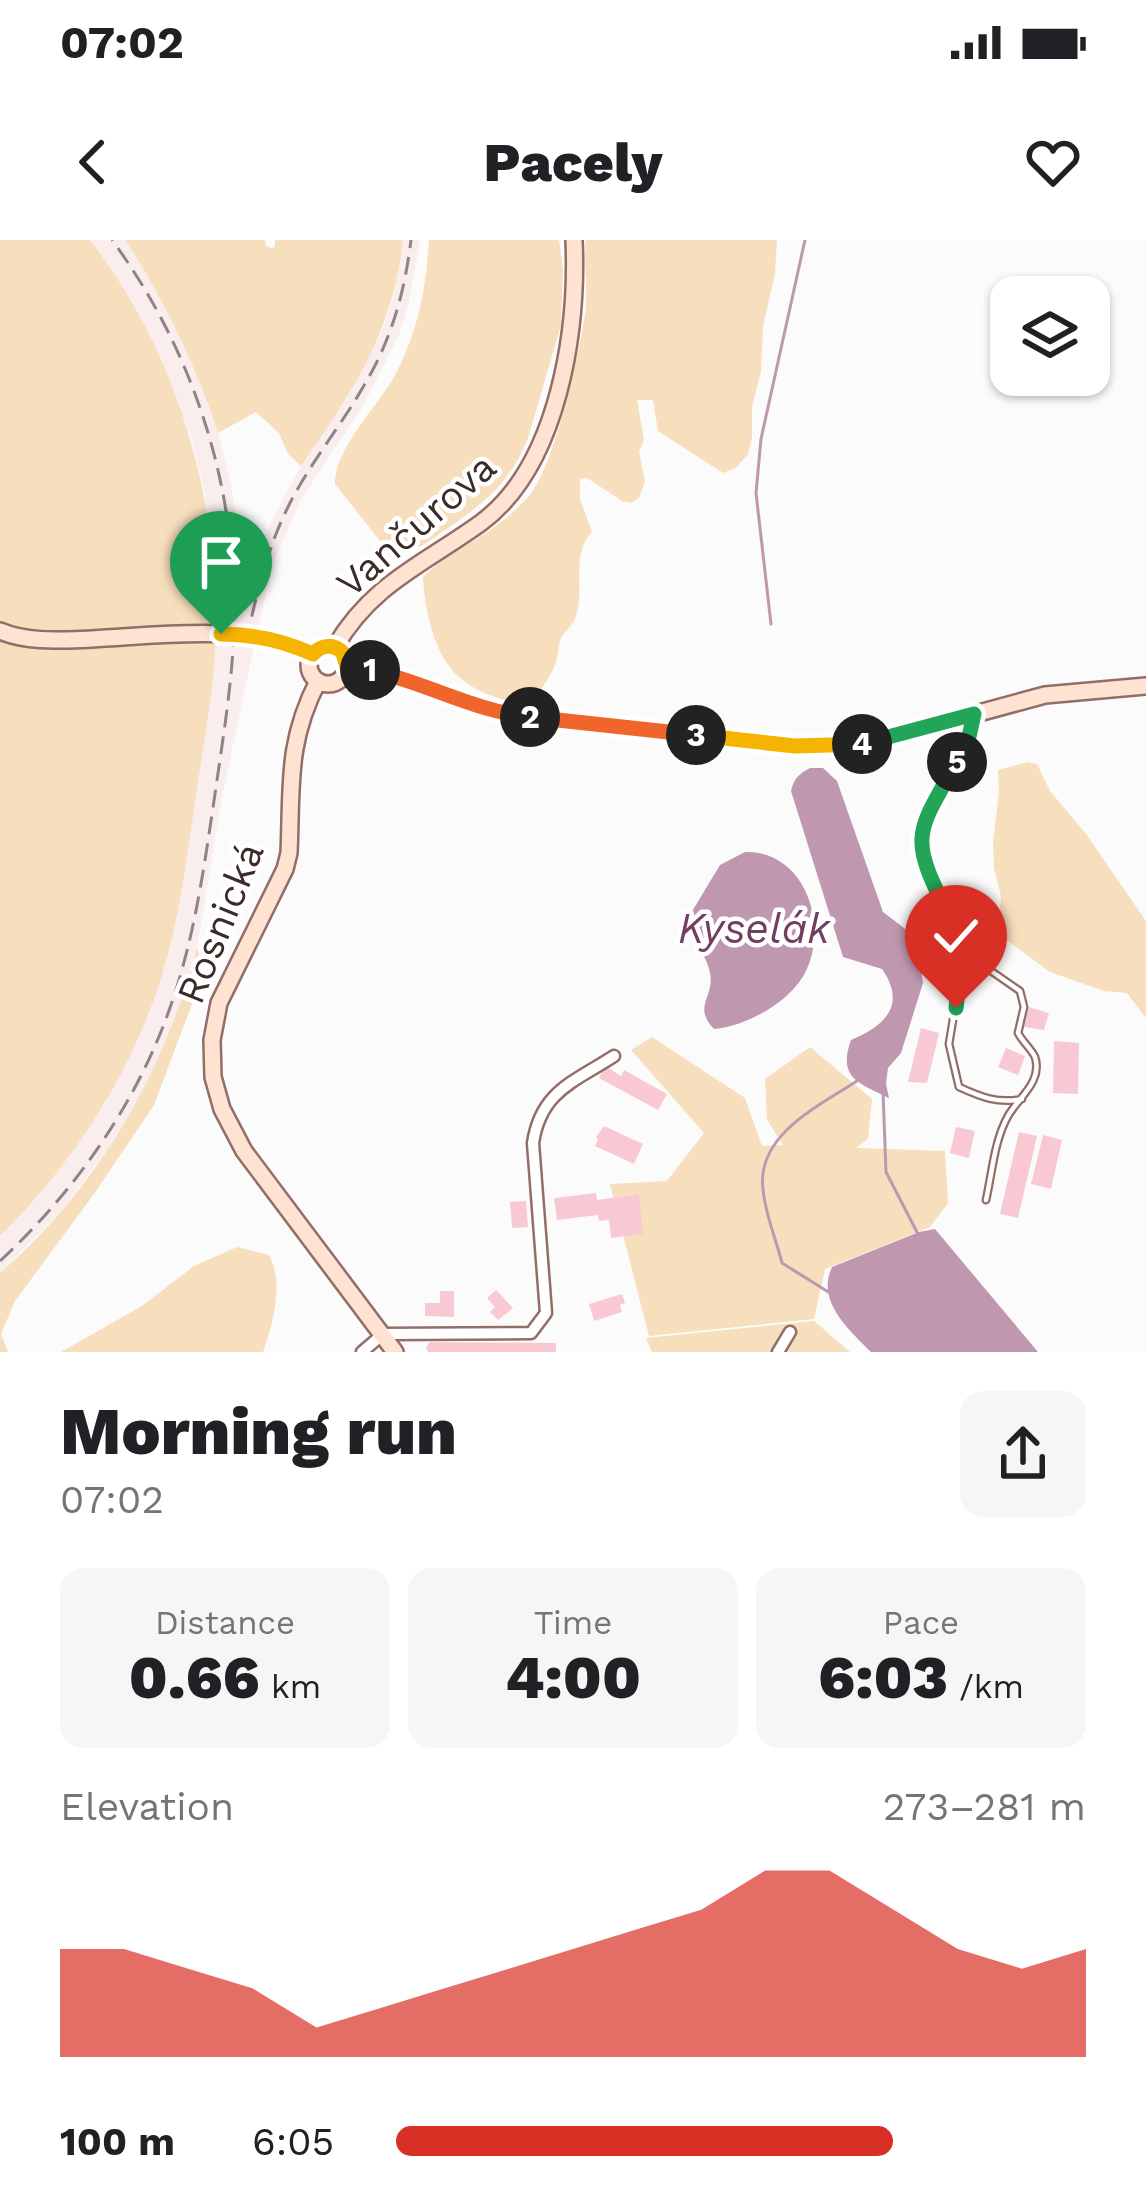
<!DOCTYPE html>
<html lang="en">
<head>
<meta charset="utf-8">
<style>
	body { margin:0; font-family:"Work Sans",sans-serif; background:#f6f6f6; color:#202124; height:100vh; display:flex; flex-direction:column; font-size:45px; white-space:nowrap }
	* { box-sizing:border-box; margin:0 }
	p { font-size:39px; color:#757577 }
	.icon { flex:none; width:66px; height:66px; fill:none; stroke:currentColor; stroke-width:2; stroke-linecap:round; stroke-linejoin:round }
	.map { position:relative; height:1112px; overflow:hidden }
	.side { display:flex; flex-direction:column; background:#fff; flex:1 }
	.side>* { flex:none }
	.fabs { position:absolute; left:990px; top:36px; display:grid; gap:24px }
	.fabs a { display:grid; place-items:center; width:120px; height:120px; border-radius:24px; background:#fff; box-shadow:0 3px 9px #0004; font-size:60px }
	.pin { position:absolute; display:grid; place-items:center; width:102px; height:102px; color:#fff; margin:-123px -51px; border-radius:50% 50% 50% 0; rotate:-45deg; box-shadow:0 0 12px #0007 }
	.pin .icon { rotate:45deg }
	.km { position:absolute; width:60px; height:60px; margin:-30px; border-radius:50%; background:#222; color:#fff; font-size:33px; line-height:60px; text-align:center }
	.round { display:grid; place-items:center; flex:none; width:126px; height:126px; border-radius:24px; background:#f6f6f6 }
	.overview { display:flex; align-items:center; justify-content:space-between; height:204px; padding:0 60px }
	h1 { font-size:66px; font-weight:800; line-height:90px }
	.metrics { display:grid; grid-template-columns:repeat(3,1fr); gap:18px; height:204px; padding:12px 60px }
	.metrics div { display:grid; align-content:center; border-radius:24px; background:#f6f6f6; text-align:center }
	.metrics b { font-size:60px; font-weight:800 }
	.metrics small { font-size:33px; font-weight:400 }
	.metrics p { font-size:33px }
	.chart { height:336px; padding:24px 60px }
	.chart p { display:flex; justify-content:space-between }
	.chart svg { width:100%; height:216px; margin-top:12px; fill:#d93025; opacity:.7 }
	ul { padding:0 60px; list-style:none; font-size:39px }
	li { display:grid; grid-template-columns:192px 144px 1fr; align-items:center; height:90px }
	li i { height:30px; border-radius:15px; background:#d93025 }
	.status { display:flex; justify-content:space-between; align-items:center; height:84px; padding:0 60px; background:#fff; direction:ltr }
	.status svg { height:33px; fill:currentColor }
	header { display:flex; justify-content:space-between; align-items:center; height:156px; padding:0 60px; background:#fff; font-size:54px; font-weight:800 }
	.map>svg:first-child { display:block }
	.built { fill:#f9eeed }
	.green { fill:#f7debd }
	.water { fill:#bf98b0 }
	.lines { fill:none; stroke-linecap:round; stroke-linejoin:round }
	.stream { stroke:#bf98b0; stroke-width:3 }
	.building { fill:#f9c9d3 }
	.lane-casing { stroke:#936d68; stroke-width:9 }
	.street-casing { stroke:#936d68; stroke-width:15 }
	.secondary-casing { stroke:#936d68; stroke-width:20 }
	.lane { stroke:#fff; stroke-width:4.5 }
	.street { stroke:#fff; stroke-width:10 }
	.secondary { stroke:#ffe3d2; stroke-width:15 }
	.rail { stroke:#8d8483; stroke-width:3; stroke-dasharray:18 9; stroke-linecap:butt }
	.split-1-casing { stroke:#fff; stroke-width:24 }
	.split-2-casing { stroke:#fff; stroke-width:24 }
	.split-3-casing { stroke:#fff; stroke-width:24 }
	.split-4-casing { stroke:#fff; stroke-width:24 }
	.split-5-casing { stroke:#fff; stroke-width:24 }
	.split-6-casing { stroke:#fff; stroke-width:24 }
	.split-7-casing { stroke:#fff; stroke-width:24 }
	.split-1 { stroke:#f5b400; stroke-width:15 }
	.split-2 { stroke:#f0652b; stroke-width:15 }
	.split-3 { stroke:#f0652b; stroke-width:15 }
	.split-4 { stroke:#f5b400; stroke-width:15 }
	.split-5 { stroke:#22a559; stroke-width:15 }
	.split-6 { stroke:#22a559; stroke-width:15 }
	.split-7 { stroke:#22a559; stroke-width:15 }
	.labels { text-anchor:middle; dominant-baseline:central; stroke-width:9; stroke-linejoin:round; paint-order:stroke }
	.street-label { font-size:39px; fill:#3b2b29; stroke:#fff }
	.water-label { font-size:42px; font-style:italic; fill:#723e61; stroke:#fff }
</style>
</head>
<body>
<div class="status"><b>07:02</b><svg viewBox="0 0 49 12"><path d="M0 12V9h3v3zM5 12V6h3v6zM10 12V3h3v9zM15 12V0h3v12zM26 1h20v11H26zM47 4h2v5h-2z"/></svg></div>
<header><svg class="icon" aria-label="back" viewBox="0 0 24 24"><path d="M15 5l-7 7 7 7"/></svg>Pacely<svg class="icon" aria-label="heart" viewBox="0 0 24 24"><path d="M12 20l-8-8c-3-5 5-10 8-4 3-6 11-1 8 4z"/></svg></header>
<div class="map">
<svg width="1146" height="1112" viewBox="0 0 1146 1112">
	<rect width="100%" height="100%" fill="#fbfbfb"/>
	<path class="built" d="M90,0H125L161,57L190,117L218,193L232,249L239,298L243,376L260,311L272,280L301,226L348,157L383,89L393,58L403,0H420L409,62L399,95L363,166L300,261L276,316L258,387L222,557L197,708L176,778L146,846L109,908L63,969L0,1033V996L66,921L105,864L150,768L171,702L210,460L215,402L211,301L205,254L192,200L165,129L136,70Z"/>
	<path class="green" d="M0,0H90C174,109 216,246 216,383C216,441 204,499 196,555C187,615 180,677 162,735C131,834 74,923 0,996Z
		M125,0H265L266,6L271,8L275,7V0H403C392,95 353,151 301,226L288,214L279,193L256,172L218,193C195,124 165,60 125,0Z
		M429,0H559L563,30L561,85L528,198C511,241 486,262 448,288C438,294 428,304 416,308C407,311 397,310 388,311L335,244C334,210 377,167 394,137C418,93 426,49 429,0Z
		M586,0H777L775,34L763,86L761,131L752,167V198L748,214L736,228L723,233L658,191L653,160H637L644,200L639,212L645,241L639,258L630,263L622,261L587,238L580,239V259L592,292C569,315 587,353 574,381C574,382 563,395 562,396C558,403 559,414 556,422C553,434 534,463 522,464C519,464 506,461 504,460C483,454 462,444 449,426C432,404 424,364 423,337C449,311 486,298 513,272C519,266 527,259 532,252C557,215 578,119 585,74C589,50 583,25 586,0Z
		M1028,522L1037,524L1050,551L1086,594L1146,681V778L1127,753L1104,751L1050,732L1005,699L999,689L1001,656L994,628L993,602L999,552L998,530Z
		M197,708L204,732L154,865L94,954L15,1061L1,1094L8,1112H0V1033C98,948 164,833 197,708Z
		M652,797L745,858L762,906L783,905L767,880L765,839L810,807L872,859L868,899L856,908L945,911L948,963L930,987L825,1029L814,1079L649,1096L610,944L667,941L704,893L631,810Z
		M237,1007L269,1015C284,1043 273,1084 263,1112H61L142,1066L194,1026Z
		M814,1081L850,1112H652L646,1098Z"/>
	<path class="water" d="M810,528H823L837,541L883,672L912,694L918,711L923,743L901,813L888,828L886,844L889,858C860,843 837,839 851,800C885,786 907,765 882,729L843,717L791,551C794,538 799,534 810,528Z
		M745,612C804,610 829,683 806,731C791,762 747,786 714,789C692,766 715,757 710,733C707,714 689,698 688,678L720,625Z
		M935,989L1038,1112H871C848,1089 816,1061 832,1027L919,992Z"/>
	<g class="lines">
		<path class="stream" d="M771,384L756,253L761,199L805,0
			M883,852L886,932L919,996
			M830,1053L782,1023C776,999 765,974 763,949C756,895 819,866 857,841"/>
	</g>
	<path class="building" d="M1029,767L1049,773L1044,790L1024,787Z
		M921,788L939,793L927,843L908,842Z
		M1054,801L1079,803L1078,854L1053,853Z
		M1006,808L1025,816L1018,835L998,827Z
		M605,826L621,836L624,830L667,854L658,870L599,838Z
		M604,886L643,904L634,924L595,906L598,899L596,897Z
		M956,887L975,891L969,918L950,913Z
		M1019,892L1037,896L1018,978L1000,974Z
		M1043,895L1062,900L1051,949L1031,944Z
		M596,953L597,960L639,954L643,994L611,998L609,980L599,981L598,975L557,980L554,958Z
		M526,961L528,987L512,988L510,962Z
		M496,1050L513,1068L498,1080L490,1072L495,1067L487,1058Z
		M440,1051H454V1077L425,1076V1063H440Z
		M622,1054L625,1063L620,1065L622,1072L594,1081L589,1064Z
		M429,1102L556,1103V1112H429L426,1109Z"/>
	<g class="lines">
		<defs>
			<path id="lane" d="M973,480L967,506L925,577L921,609L933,644L965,707L981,724L1020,751L1024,767L1018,793C1022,801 1032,810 1035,817C1043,842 1018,858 1008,876C994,901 992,934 986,960
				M965,707L949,804L959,847C981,857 998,864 1022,859"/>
			<path id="street" d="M362,1112L383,1094L531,1093L546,1073L533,903C541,851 574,842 614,816
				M778,1112L790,1092"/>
			<path id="secondary" d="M0,391C28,403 62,400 92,399C166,395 244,383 313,414
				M309 425a19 19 0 1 1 38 0a19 19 0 1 1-38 0Z
				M335,407C372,343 426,323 482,282C559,224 578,90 574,0
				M347,427C404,433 453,463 509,475L795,506L865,504L1045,455L1146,446
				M318,441C286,503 292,547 289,613L285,629L219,763L212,800L213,837L222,869L244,911L395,1112"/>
		</defs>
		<use href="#lane" class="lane-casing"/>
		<use href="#street" class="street-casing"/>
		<use href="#secondary" class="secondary-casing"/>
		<use href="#lane" class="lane"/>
		<use href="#street" class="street"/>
		<use href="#secondary" class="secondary"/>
		<path class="rail" d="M246,403C256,355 268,305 291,261C313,219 343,183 366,142C392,98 405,50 411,0
			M0,1021C84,943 150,844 181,733C198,674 206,614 215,554C223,497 233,440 234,383C237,246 193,110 112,0"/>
	</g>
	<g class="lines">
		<defs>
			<path id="split-1" d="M221,394C253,394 284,401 313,414C322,404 334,404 343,413L347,427L370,430"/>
			<path id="split-2" d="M370,430C425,442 473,471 530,477"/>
			<path id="split-3" d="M530,477L696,495"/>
			<path id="split-4" d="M696,495L795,506L862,504"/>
			<path id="split-5" d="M862,504L974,474L967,506L957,522"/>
			<path id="split-6" d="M948,674C909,596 915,595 957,522"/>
			<path id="split-7" d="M948,674L964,707L956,768"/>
		</defs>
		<use href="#split-1" class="split-1-casing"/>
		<use href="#split-2" class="split-2-casing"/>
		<use href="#split-3" class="split-3-casing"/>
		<use href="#split-4" class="split-4-casing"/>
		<use href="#split-5" class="split-5-casing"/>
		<use href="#split-6" class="split-6-casing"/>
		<use href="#split-7" class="split-7-casing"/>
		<use href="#split-1" class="split-1"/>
		<use href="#split-2" class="split-2"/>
		<use href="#split-3" class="split-3"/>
		<use href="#split-4" class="split-4"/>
		<use href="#split-5" class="split-5"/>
		<use href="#split-6" class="split-6"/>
		<use href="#split-7" class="split-7"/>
	</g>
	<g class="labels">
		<g class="street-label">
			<text transform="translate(416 285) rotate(-41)">Vančurova</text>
			<text transform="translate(220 683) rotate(-68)">Rosnická</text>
		</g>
		<g class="water-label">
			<text x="754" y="688">Kyselák</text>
		</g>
	</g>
</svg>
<div class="fabs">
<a><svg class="icon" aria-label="layers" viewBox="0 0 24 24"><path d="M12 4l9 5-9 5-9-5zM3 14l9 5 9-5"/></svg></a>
</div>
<div class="pin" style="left:221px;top:394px;background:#1e9e55"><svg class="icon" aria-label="arrive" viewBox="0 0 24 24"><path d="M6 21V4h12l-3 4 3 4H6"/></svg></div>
<div class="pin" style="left:956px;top:768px;background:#d93025"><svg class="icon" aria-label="check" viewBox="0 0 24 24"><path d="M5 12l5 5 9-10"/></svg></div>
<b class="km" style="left:370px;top:430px">1</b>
<b class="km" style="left:530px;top:477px">2</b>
<b class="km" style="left:696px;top:495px">3</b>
<b class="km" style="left:862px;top:504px">4</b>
<b class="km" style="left:957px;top:522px">5</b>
</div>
<section class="side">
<div class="overview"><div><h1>Morning run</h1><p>07:02</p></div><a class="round"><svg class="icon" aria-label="share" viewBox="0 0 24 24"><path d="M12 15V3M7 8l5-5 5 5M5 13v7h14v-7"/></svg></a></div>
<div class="metrics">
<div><p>Distance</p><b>0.66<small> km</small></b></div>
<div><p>Time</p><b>4:00</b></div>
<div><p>Pace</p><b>6:03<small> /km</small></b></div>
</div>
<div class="chart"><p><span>Elevation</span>273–281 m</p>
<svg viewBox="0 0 160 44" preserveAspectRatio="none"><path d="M0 44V22L10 22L20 26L30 30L40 38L50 34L60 30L70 26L80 22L90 18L100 14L110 6L120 6L130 14L140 22L150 26L160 22V44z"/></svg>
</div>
<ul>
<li><b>100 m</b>6:05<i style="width:72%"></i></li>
</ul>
</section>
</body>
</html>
